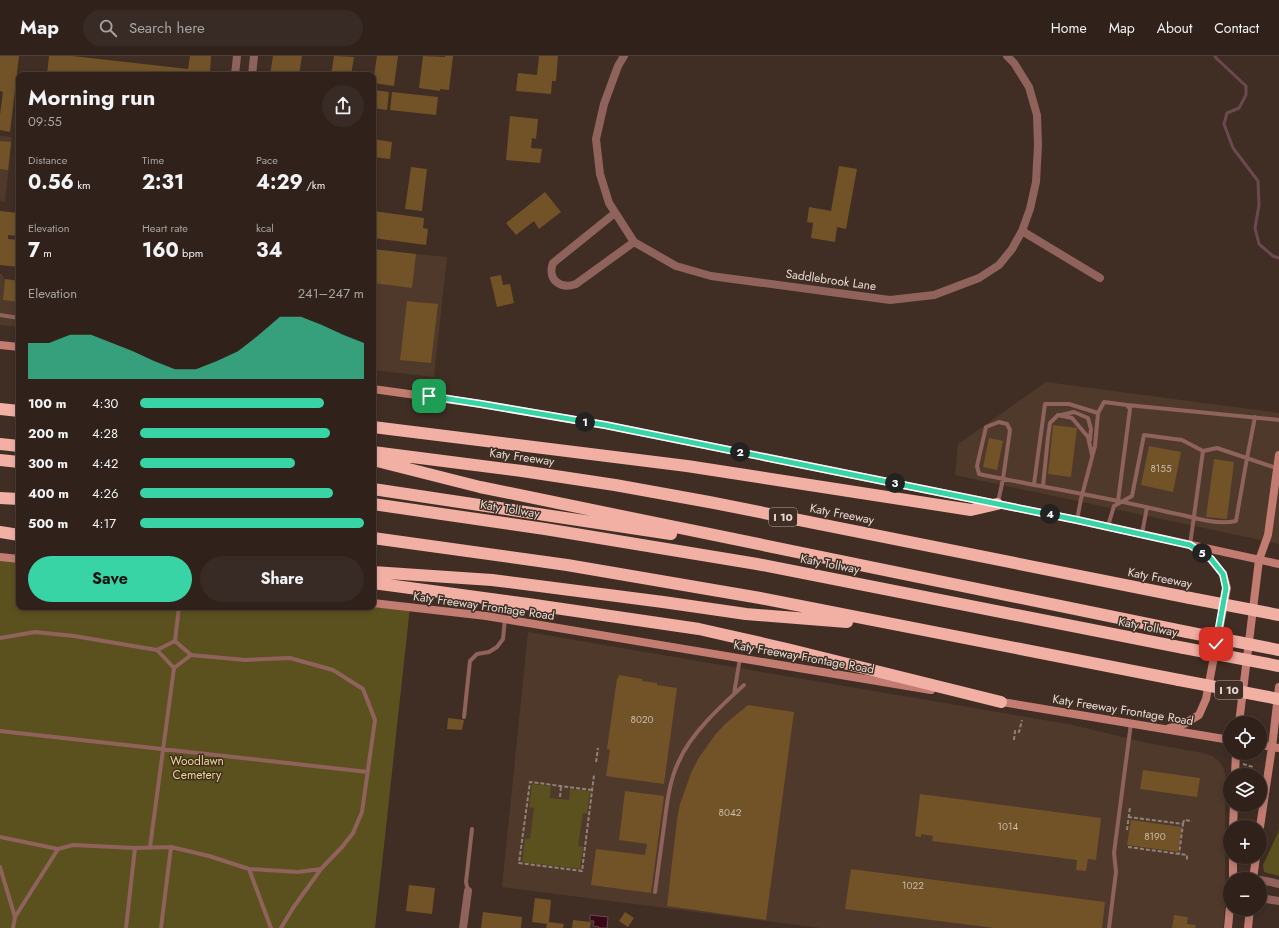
<!DOCTYPE html>
<html lang="en">
<head>
<meta charset="utf-8">
<style>
	body { margin:0; font-family:Jost,sans-serif; background:#382a24; color:#f1f3f6; height:100vh; display:flex; flex-direction:column; font-size:15px; white-space:nowrap }
	* { box-sizing:border-box; margin:0 }
	p { font-size:13px; color:#a8a4a3 }
	.icon { flex:none; width:22px; height:22px; fill:none; stroke:currentColor; stroke-width:2; stroke-linecap:round; stroke-linejoin:round }
	.map { position:relative; flex:1; overflow:hidden }
	.details { position:absolute; left:16px; top:16px; width:360px; height:538px; display:flex; flex-direction:column; background:#30221b; border-radius:8px; box-shadow:0 2px 6px #0003,0 0 0 1px #4b3f3a }
	.details>* { flex:none }
	.controls { position:absolute; left:1223px; top:660px; display:grid; gap:8px }
	.controls a { display:grid; place-items:center; width:44px; height:44px; border-radius:50%; background:#30221b; box-shadow:0 2px 6px #0003,0 0 0 1px #4b3f3a; font-size:20px }
	.pin { position:absolute; display:grid; place-items:center; width:34px; height:34px; color:#fff; margin:-17px; border-radius:8px; box-shadow:0 2px 6px #0006 }
	.km { position:absolute; width:20px; height:20px; margin:-10px; border-radius:50%; background:#222; color:#fff; font-size:11px; line-height:20px; text-align:center }
	.round { display:grid; place-items:center; flex:none; width:42px; height:42px; border-radius:21px; background:#382a24 }
	.summary { display:flex; align-items:center; justify-content:space-between; height:68px; padding:0 12px }
	h1 { font-size:22px; font-weight:700; line-height:30px }
	.metrics { display:grid; grid-template-columns:repeat(3,1fr); gap:6px; height:68px; padding:4px 12px }
	.metrics div { display:grid; align-content:center }
	.metrics b { font-size:20px; font-weight:700 }
	.metrics small { font-size:11px; font-weight:400 }
	.metrics p { font-size:11px }
	.chart { height:112px; padding:8px 12px }
	.chart p { display:flex; justify-content:space-between }
	.chart svg { width:100%; height:72px; margin-top:4px; fill:#39d4a5; opacity:.7 }
	.cta { display:flex; gap:8px; margin-top:auto; padding:8px 12px }
	.cta a { flex:1; height:46px; border-radius:24px; background:#39d4a5; color:#111; font-size:16px; font-weight:700; line-height:46px; text-align:center }
	.cta a+a { background:#382a24; color:#f1f3f6 }
	ul { padding:0 12px; list-style:none; font-size:13px }
	li { display:grid; grid-template-columns:64px 48px 1fr; align-items:center; height:30px }
	li i { height:10px; border-radius:5px; background:#39d4a5 }
	header { display:flex; align-items:center; gap:24px; box-sizing:border-box; height:56px; padding:0 20px; background:#30221b; border-bottom:1px solid #4b3f3a }
	header strong { font-size:19px }
	nav { display:flex; gap:22px; margin-inline-start:auto; font-size:14px }
	.search { width:280px; height:36px; background:#382a24; display:flex; align-items:center; gap:10px; box-sizing:border-box; padding:0 14px; border-radius:22px; color:#a8a4a3; font-size:15px }
	.map>svg:first-child { display:block }
	.built { fill:#4f392b }
	.green { fill:#5b511f }
	.water { fill:#370917; stroke:#6c4850 }
	.lines { fill:none; stroke-linecap:round; stroke-linejoin:round }
	.stream { stroke:#6c4850; stroke-width:3 }
	.building { fill:#715327 }
	.path { stroke:#908279; stroke-width:2; stroke-dasharray:4 2; stroke-linecap:butt }
	.service { stroke:#8f625b; stroke-width:4 }
	.minor { stroke:#8f625b; stroke-width:8 }
	.secondary { stroke:#c27c71; stroke-width:8 }
	.motorway { stroke:#f2b0a5; stroke-width:12 }
	.motorway-bridge { stroke:#f2b0a5; stroke-width:12 }
	.route-casing { stroke:#fff; stroke-width:8 }
	.route { stroke:#39d4a5; stroke-width:5 }
	.labels { text-anchor:middle; dominant-baseline:central; stroke-width:3; stroke-linejoin:round; paint-order:stroke }
	.number-label { font-size:10px; fill:#cabaaa }
	.shield { fill:#402e24; stroke:#b5a8a0; stroke-width:1 }
	.shield-label { font-size:11px; font-weight:bold; fill:#e7dcd5 }
	.street-label { font-size:12px; fill:#e7dcd5; stroke:#402e24 }
	.park-label { font-size:12px; fill:#e8d988; stroke:#402e24 }
</style>
</head>
<body>
<header>
<strong>Map</strong>
<div class="search"><svg class="icon" aria-label="search" viewBox="0 0 24 24"><circle cx="10" cy="10" r="6"/><path d="M15 15l6 6"/></svg>Search here</div>
<nav><a>Home</a><a>Map</a><a>About</a><a>Contact</a></nav>
</header>
<div class="map">
<svg width="1279" height="872" viewBox="0 0 1279 872">
	<rect width="100%" height="100%" fill="#402e24"/>
	<path class="built" d="M0,80L12,81L5,146L0,145Z
		M373,194L447,201L434,321L373,314Z
		M0,218H2L5,224L19,225V271L0,269Z
		M1046,326L1279,357V488L955,419L958,388Z
		M528,576L1073,669L1147,687L1203,697L1212,700L1219,705L1223,711L1225,718V849L1223,872H821L502,831Z"/>
	<path class="green" d="M0,502L19,504V551H410L375,872H0Z
		M532,728L551,730L550,742L569,744L570,733L590,735L587,758L583,757L578,790L583,791L580,813L522,806L525,783H530L534,752L529,751Z
		M1279,771V820L1264,816L1263,809L1278,777Z"/>
	<path class="water" d="M590,859L608,861L607,872H599V871L593,870L594,865H590Z"/>
	<g class="lines">
		<path class="stream" d="M1215,0L1216,2L1246,30V39L1239,52L1227,57L1224,68L1233,92L1258,125L1259,149L1255,172L1259,188L1273,200L1279,202"/>
	</g>
	<path class="building" d="M0,0H19L10,76L0,74V59L3,36L0,35Z
		M49,0H72L188,13L190,0H211L210,16H216L215,19H47Z
		M273,0H302L299,19H270Z
		M334,0L354,1L351,19H331Z
		M377,0H398L394,30L373,27Z
		M423,0L445,1V0H453L449,34L440,33V35L419,32Z
		M539,0H558L556,25H552L551,38L516,35L518,17L537,19Z
		M373,34L389,36L387,54L373,52Z
		M392,36L438,41L436,59L390,54Z
		M510,60L538,63L536,83L532,82L531,92L542,93L540,107L506,104Z
		M373,83L392,86L390,103L373,101Z
		M0,85L11,86L8,114L0,113Z
		M839,110L857,113L846,173L837,171L835,186L811,182L813,167L807,166L809,151L831,155Z
		M411,111L427,113L422,155L405,153Z
		M545,136L561,156L539,173L534,165L516,179L506,167Z
		M0,155L19,157V180L8,179V183L19,184V211L0,209Z
		M373,155L424,162L423,172L428,173L426,189L373,182Z
		M373,193L416,198L412,232L373,227Z
		M501,219L503,229L510,228L514,247L497,251L490,221Z
		M5,223L19,225V246L3,244Z
		M407,245L438,248L431,307L400,304Z
		M1053,369L1077,372L1071,421L1048,418Z
		M989,382L1003,385L997,414L983,411Z
		M1149,390L1181,396L1173,436L1141,429Z
		M1214,403L1234,406L1227,463L1206,461Z
		M619,619L642,623V625L657,627V629L677,632L664,728L606,720L610,694L607,693L617,622L618,623Z
		M748,649L794,656L766,864L667,850L677,764L680,748L691,717L698,703L715,679L725,668Z
		M448,662L464,664L462,674L447,673Z
		M1143,714L1200,722L1197,741L1140,733Z
		M625,735L664,740L651,837L591,829L596,793L645,799L647,788L619,784Z
		M920,738L1101,762L1096,804L1088,803L1086,815L1076,814L1077,804L932,785L933,780L921,778V781L915,780Z
		M1131,764L1182,771L1178,796L1127,789Z
		M851,813L1105,846L1102,872H994L845,853Z
		M409,829L435,832L432,858L406,855Z
		M535,842L551,844L549,866L564,868L563,872H546L547,868L532,866Z
		M483,856L522,861L521,872H481Z
		M625,856L634,862L628,871L619,865Z
		M1174,859L1188,861L1187,868L1196,869L1195,872H1172Z
		M573,864L591,866L590,872H572Z"/>
	<g class="lines">
		<path class="path" d="M1014,684L1015,675L1019,676L1022,664
			M596,706L598,692
			M1243,708L1253,711
			M592,734L530,726L519,807L582,815L594,719
			M560,741L561,730
			M1128,761L1183,768L1179,798
			M1183,768L1184,764L1192,765
			M1127,774L1130,751
			M1128,791L1187,799V805"/>
		<path class="service" d="M0,259L19,262
			M1127,349L1279,364
			M1098,357L1104,346L1127,349L1130,353L1118,445
			M1061,359L1074,356L1088,362L1091,373L1090,384
			M1203,395L1217,392L1276,412
			M1034,428L1045,348H1069L1098,357L1095,390L1081,443L1077,464
			M1043,430L1048,381L1050,367L1058,359L1072,362L1088,381L1092,399
			M998,446L1003,423L1010,374L1007,368L999,366L986,371L977,410L979,418C1027,428 1075,436 1123,446C1143,450 1162,455 1182,459C1199,463 1219,469 1236,465L1247,402L1255,361
			M1108,470L1114,450L1132,440L1144,379L1182,384L1203,395L1190,489
			M1142,478L1147,451
			M0,582L35,576L74,580L157,594L174,612L191,599L245,604L290,602L333,614L363,633L375,664L362,756L353,777L342,791L321,813L293,852L281,872
			M175,585L191,599
			M157,594L175,585L179,551
			M734,638L740,602
			M464,661L470,605L477,598L489,596L497,591L503,583L505,563
			M0,675L368,716
			M0,781L58,793L73,789L135,792L171,791L209,800L249,813L298,816L321,813
			M150,791L174,612
			M0,811L15,861L13,872
			M249,813L271,872
			M468,835L466,826L472,773
			M655,836C658,814 661,792 664,770C667,748 669,725 679,705C691,677 722,649 744,629
			M15,861L58,793
			M126,872L135,792
			M161,872L171,791
			M1109,872L1116,816L1114,797L1131,667"/>
		<path class="minor" d="M624,0L618,10L604,48L596,83L600,118L609,147L634,186L676,210L711,220L890,244L934,239L979,222L999,209L1012,193L1022,175L1030,153L1036,126L1038,89L1037,59L1029,31L1014,7L1007,0
			M235,19L237,0
			M252,19L254,0
			M615,157L553,207C547,223 560,234 576,228L634,186
			M1022,175L1100,222
			M1233,820L1251,823
			M1260,824L1271,826L1279,828
			M1260,842L1279,845
			M463,872L468,835"/>
		<path class="secondary" d="M0,289L19,291
			M373,333L481,348L605,369L1077,464L1279,508
			M0,501L19,503
			M373,547L486,560L931,634
			M996,645L1230,684
			M1239,667L1259,504L1268,479L1279,399
			M1169,672L1184,668L1199,659L1206,643L1227,532L1223,518L1211,503L1195,492
			M1260,689L1279,692
			M1235,719L1236,697
			M1233,771L1234,749
			M1260,771L1272,691L1279,631
			M1233,823V801
			M1253,823L1256,801
			M1228,872L1230,850
			M1248,872L1250,853"/>
		<path class="motorway" d="M0,353L19,355
			M373,371L687,410L971,454L997,448
			M0,388L19,390
			M373,396L522,415L615,429L709,446L1190,542
			M0,404L19,406
			M373,404L480,431L1187,576
			M373,433L671,478
			M0,442L19,443
			M373,448L545,473L757,508L1184,592
			M0,476L19,479
			M373,482L567,509L760,542L1179,624
			M373,516L492,524L663,546L746,558L847,566
			M373,527L528,548L699,573L787,593L1001,646"/>
		<path class="motorway-bridge" d="M1190,542L1279,559
			M1187,576L1279,594
			M1184,592L1279,610
			M1179,624L1279,643"/>
	</g>
	<g class="lines">
		<defs>
			<path id="route" d="M429,340L481,348L605,369L1077,464L1190,489L1211,503L1223,518L1226,532L1216,588"/>
		</defs>
		<use href="#route" class="route-casing"/>
		<use href="#route" class="route"/>
	</g>
	<g class="labels">
		<g class="number-label">
			<text x="1161" y="412">8155</text>
			<text x="642" y="663">8020</text>
			<text x="730" y="756">8042</text>
			<text x="1008" y="770">1014</text>
			<text x="1155" y="780">8190</text>
			<text x="913" y="829">1022</text>
		</g>
		<g class="shield">
			<rect x="769" y="452" width="28" height="18" rx="3"/>
			<rect x="1215" y="625" width="28" height="18" rx="3"/>
		</g>
		<g class="shield-label">
			<text x="783" y="461">I 10</text>
			<text x="1229" y="634">I 10</text>
		</g>
		<g class="street-label">
			<text transform="translate(831 224) rotate(8)">Saddlebrook Lane</text>
			<text transform="translate(522 401) rotate(8)">Katy Freeway</text>
			<text transform="translate(510 453) rotate(9)">Katy Tollway</text>
			<text transform="translate(842 458) rotate(11)">Katy Freeway</text>
			<text transform="translate(830 508) rotate(11)">Katy Tollway</text>
			<text transform="translate(1160 522) rotate(11)">Katy Freeway</text>
			<text transform="translate(484 550) rotate(8)">Katy Freeway Frontage Road</text>
			<text transform="translate(1148 571) rotate(11)">Katy Tollway</text>
			<text transform="translate(804 601) rotate(10)">Katy Freeway Frontage Road</text>
			<text transform="translate(1123 654) rotate(9)">Katy Freeway Frontage Road</text>
		</g>
		<g class="park-label">
			<text x="197" y="705">Woodlawn<tspan x="197" dy="14">Cemetery</tspan></text>
		</g>
	</g>
</svg>
<div class="controls">
<a><svg class="icon" aria-label="locate" viewBox="0 0 24 24"><circle cx="12" cy="12" r="6"/><path d="M12 2v4M12 18v4M2 12h4M18 12h4"/></svg></a>
<a><svg class="icon" aria-label="layers" viewBox="0 0 24 24"><path d="M12 4l9 5-9 5-9-5zM3 14l9 5 9-5"/></svg></a>
<a>+</a>
<a>−</a>
</div>
<div class="pin" style="left:429px;top:340px;background:#1e9e55"><svg class="icon" aria-label="arrive" viewBox="0 0 24 24"><path d="M6 21V4h12l-3 4 3 4H6"/></svg></div>
<div class="pin" style="left:1216px;top:588px;background:#d93025"><svg class="icon" aria-label="check" viewBox="0 0 24 24"><path d="M5 12l5 5 9-10"/></svg></div>
<b class="km" style="left:585px;top:366px">1</b>
<b class="km" style="left:740px;top:396px">2</b>
<b class="km" style="left:895px;top:427px">3</b>
<b class="km" style="left:1050px;top:458px">4</b>
<b class="km" style="left:1202px;top:497px">5</b>
<section class="details">
<div class="summary"><div><h1>Morning run</h1><p>09:55</p></div><a class="round"><svg class="icon" aria-label="share" viewBox="0 0 24 24"><path d="M12 15V3M7 8l5-5 5 5M5 13v7h14v-7"/></svg></a></div>
<div class="metrics">
<div><p>Distance</p><b>0.56<small> km</small></b></div>
<div><p>Time</p><b>2:31</b></div>
<div><p>Pace</p><b>4:29<small> /km</small></b></div>
</div>
<div class="metrics">
<div><p>Elevation</p><b>7<small> m</small></b></div>
<div><p>Heart rate</p><b>160<small> bpm</small></b></div>
<div><p>kcal</p><b>34</b></div>
</div>
<div class="chart"><p><span>Elevation</span>241–247 m</p>
<svg viewBox="0 0 160 44" preserveAspectRatio="none"><path d="M0 44V22L10 22L20 17L30 17L40 22L50 27L60 33L70 38L80 38L90 33L100 27L110 17L120 6L130 6L140 11L150 17L160 22V44z"/></svg>
</div>
<ul>
<li><b>100 m</b>4:30<i style="width:82%"></i></li>
<li><b>200 m</b>4:28<i style="width:85%"></i></li>
<li><b>300 m</b>4:42<i style="width:69%"></i></li>
<li><b>400 m</b>4:26<i style="width:86%"></i></li>
<li><b>500 m</b>4:17<i style="width:100%"></i></li>
</ul>
<div class="cta"><a>Save</a><a>Share</a></div>
</section>
</div>
</body>
</html>
